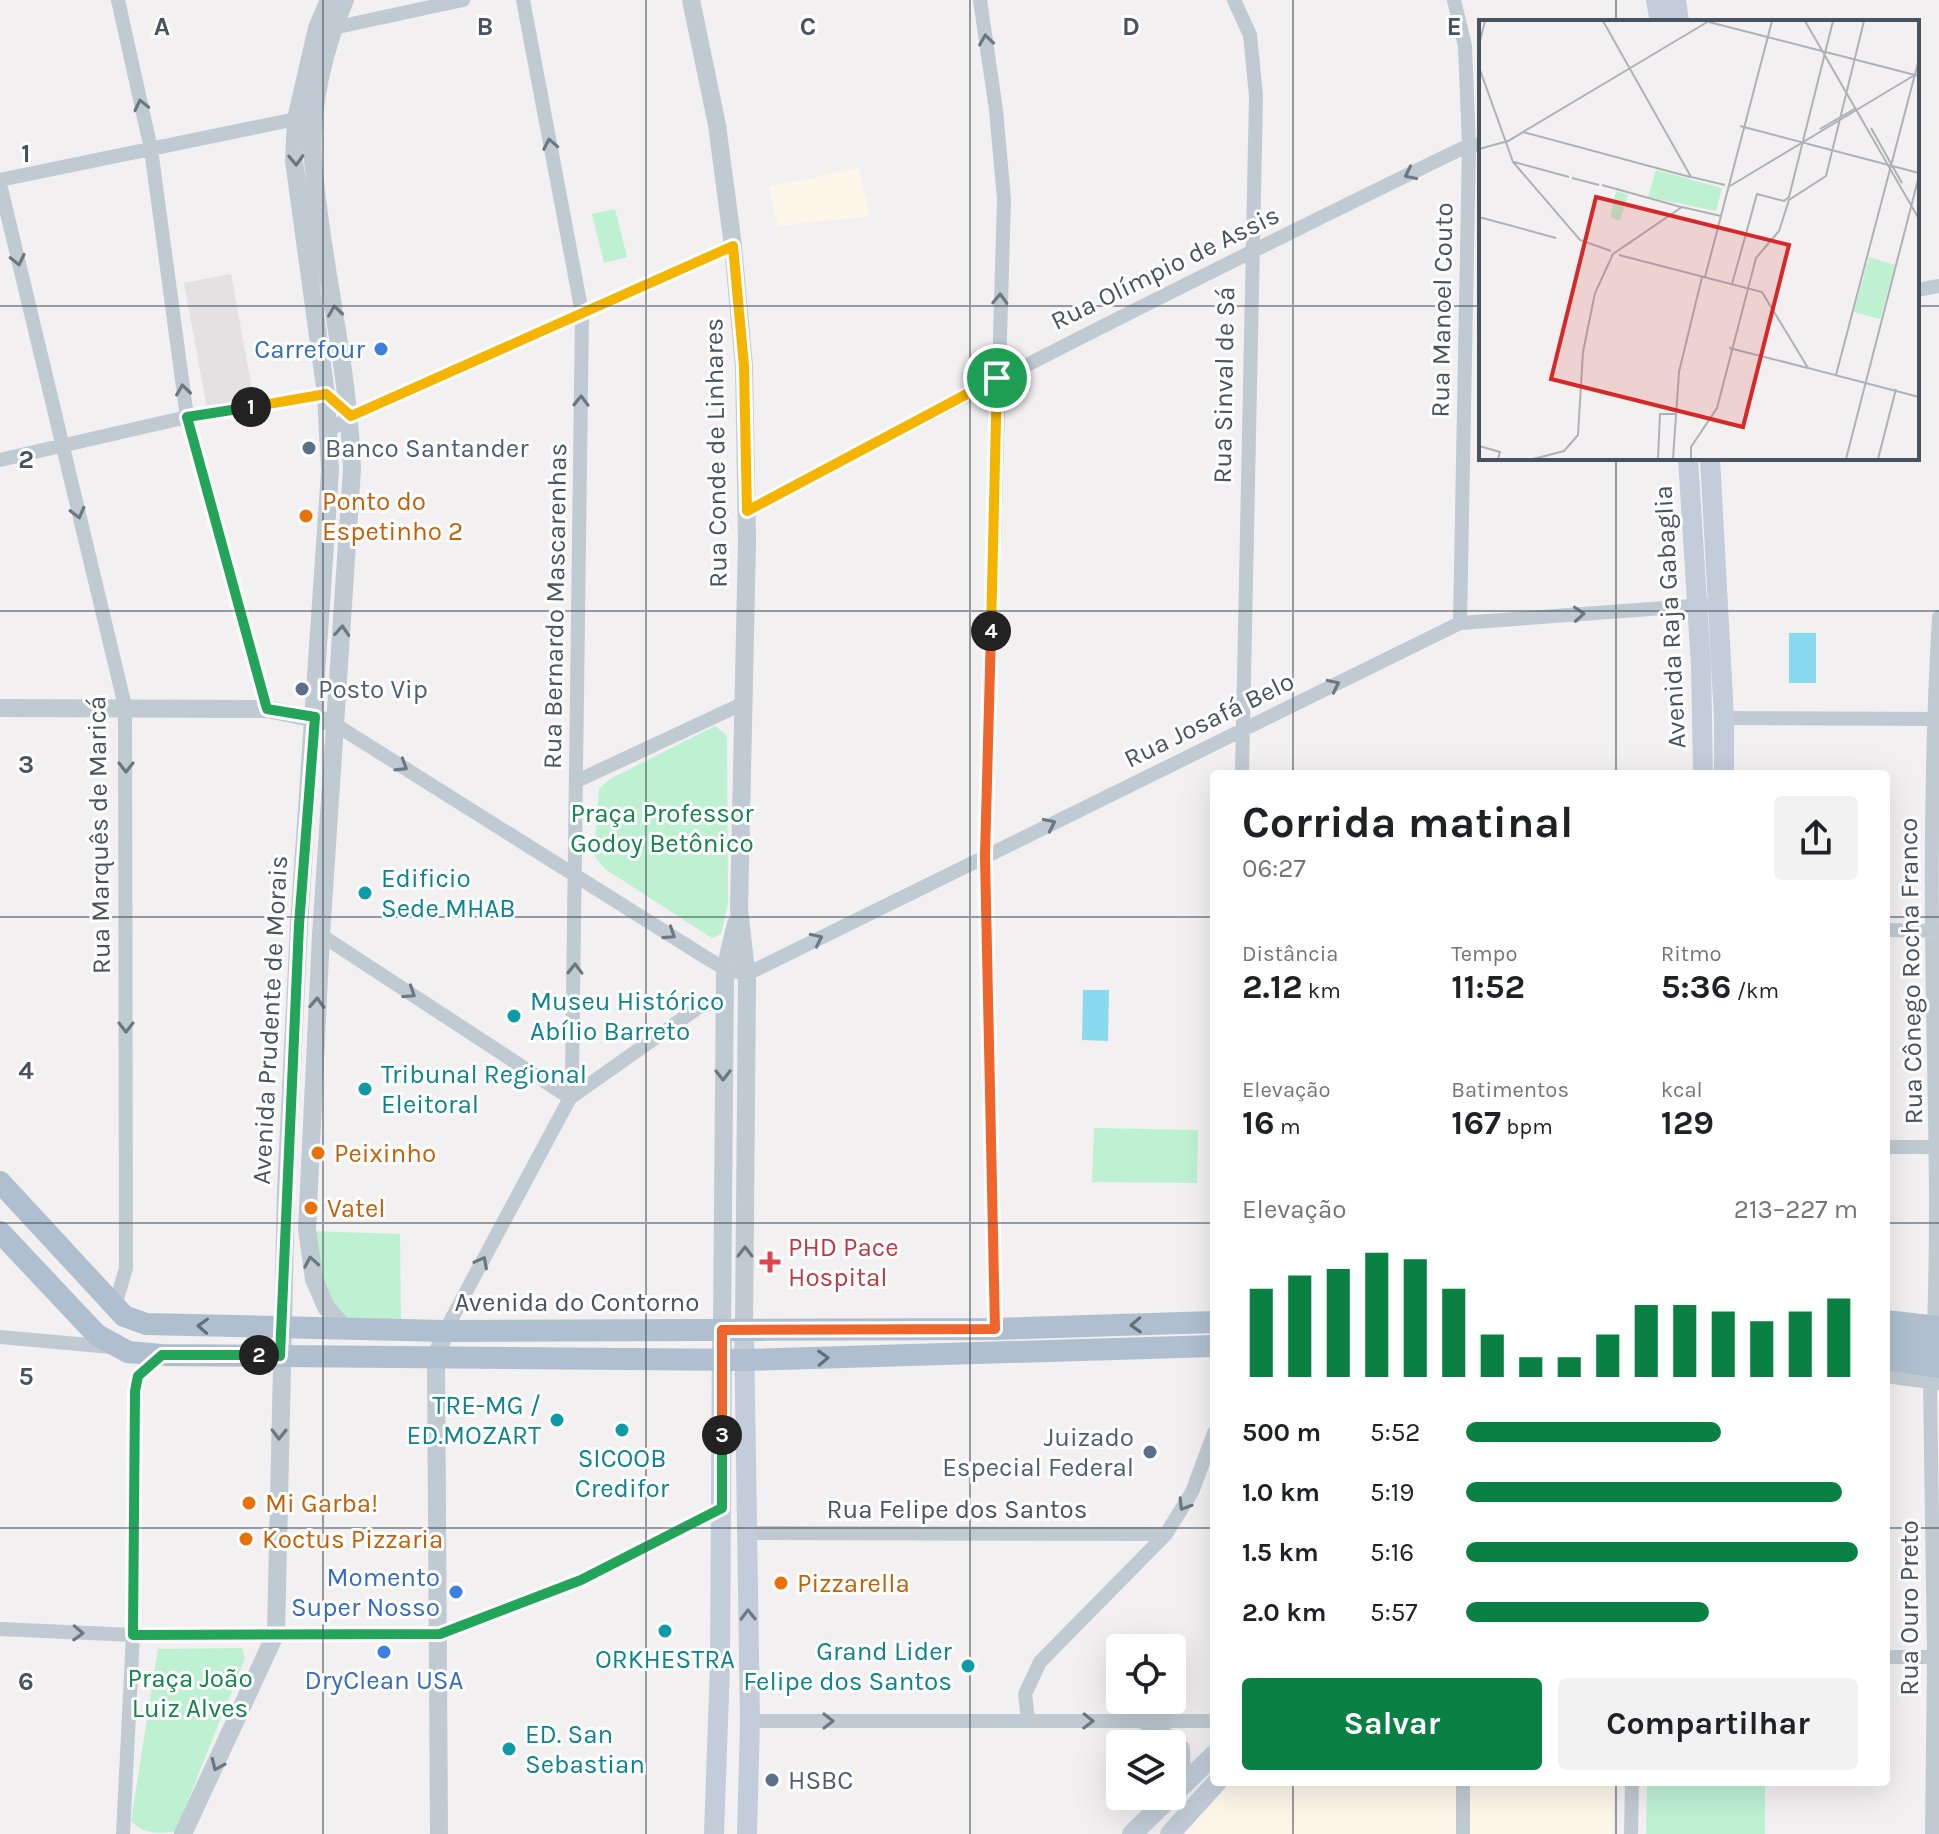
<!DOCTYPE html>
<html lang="pt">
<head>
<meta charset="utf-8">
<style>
	body { margin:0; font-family:Karla,sans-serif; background:#f2f2f2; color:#202124; height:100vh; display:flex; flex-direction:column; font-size:30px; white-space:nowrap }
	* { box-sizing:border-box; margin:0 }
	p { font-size:26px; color:#757577 }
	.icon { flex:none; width:44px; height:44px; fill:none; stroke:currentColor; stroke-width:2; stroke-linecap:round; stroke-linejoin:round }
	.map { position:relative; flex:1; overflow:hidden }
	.panel { position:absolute; left:1210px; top:770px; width:680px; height:1016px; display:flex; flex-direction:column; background:#fff; border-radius:8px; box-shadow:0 8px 32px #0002 }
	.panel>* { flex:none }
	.buttons { position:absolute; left:1106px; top:1634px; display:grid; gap:16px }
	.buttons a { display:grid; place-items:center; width:80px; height:80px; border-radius:8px; background:#fff; box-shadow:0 8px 32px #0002; font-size:40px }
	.pin { position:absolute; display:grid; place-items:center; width:68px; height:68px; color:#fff; margin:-34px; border:4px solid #fff; border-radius:50%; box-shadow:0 2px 8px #0007 }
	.km { position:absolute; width:40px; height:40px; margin:-20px; border-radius:50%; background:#222; color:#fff; font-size:22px; line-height:40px; text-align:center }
	.round { display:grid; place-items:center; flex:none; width:84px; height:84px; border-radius:8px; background:#f2f2f2 }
	.head { display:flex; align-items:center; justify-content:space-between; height:136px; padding:0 32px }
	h1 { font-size:44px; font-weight:700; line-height:60px }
	.stats { display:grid; grid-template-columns:repeat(3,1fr); gap:12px; height:136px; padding:8px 32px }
	.stats div { display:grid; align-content:center }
	.stats b { font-size:34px; font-weight:700 }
	.stats small { font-size:22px; font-weight:400 }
	.stats p { font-size:22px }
	.chart { height:224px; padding:16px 32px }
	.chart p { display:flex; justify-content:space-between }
	.chart svg { width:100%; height:144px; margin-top:8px; stroke:#0b8043; stroke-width:6 }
	.button { display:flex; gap:16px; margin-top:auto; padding:16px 32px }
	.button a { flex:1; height:92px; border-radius:8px; background:#0b8043; color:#fff; font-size:32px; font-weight:700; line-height:92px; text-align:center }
	.button a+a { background:#f2f2f2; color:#202124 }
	ul { padding:0 32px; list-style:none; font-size:26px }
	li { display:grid; grid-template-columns:128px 96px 1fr; align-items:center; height:60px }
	li i { height:20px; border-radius:10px; background:#0b8043 }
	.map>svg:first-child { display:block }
	.commercial { fill:#fdf7ea }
	.education { fill:#e3e1e2 }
	.green { fill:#bdf1d2 }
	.water { fill:#89d9ef }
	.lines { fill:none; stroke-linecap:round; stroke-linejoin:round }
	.minor { stroke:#c0cad2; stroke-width:14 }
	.tertiary { stroke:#c0cad2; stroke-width:18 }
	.secondary { stroke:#c2cdd9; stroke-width:20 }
	.primary { stroke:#afbfcf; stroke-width:22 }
	.oneway { stroke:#6b7781 }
	.oneway2 { stroke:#616e7a }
	.oneway3 { stroke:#6c7883 }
	.split-1-casing { stroke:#fff; stroke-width:16 }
	.split-2-casing { stroke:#fff; stroke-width:16 }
	.split-3-casing { stroke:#fff; stroke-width:16 }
	.split-4-casing { stroke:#fff; stroke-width:16 }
	.split-5-casing { stroke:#fff; stroke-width:16 }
	.split-1 { stroke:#f5b400; stroke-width:10 }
	.split-2 { stroke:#22a559; stroke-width:10 }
	.split-3 { stroke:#22a559; stroke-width:10 }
	.split-4 { stroke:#f0652b; stroke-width:10 }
	.split-5 { stroke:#f5b400; stroke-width:10 }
	.grid { fill:none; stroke:#47535e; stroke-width:2; stroke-opacity:0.55 }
	.shop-dot { fill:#3f7fe0; stroke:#fff; stroke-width:3 }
	.service-dot { fill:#5c6f8a; stroke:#fff; stroke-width:3 }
	.food-dot { fill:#e8710a; stroke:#fff; stroke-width:3 }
	.culture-dot { fill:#0f9aa8; stroke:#fff; stroke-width:3 }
	.health-dot { fill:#e0444e; stroke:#fff; stroke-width:3 }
	.labels { text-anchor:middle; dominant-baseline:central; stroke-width:6; stroke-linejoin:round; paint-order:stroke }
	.street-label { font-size:26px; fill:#47535e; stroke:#fff }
	.shop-label { font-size:26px; fill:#366cbe; stroke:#fff; text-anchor:end }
	.service-label { font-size:26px; fill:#4e5e75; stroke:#fff; text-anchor:start }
	.food-label { font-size:26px; fill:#c56008; stroke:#fff; text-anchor:start }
	.park-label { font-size:26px; fill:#14834c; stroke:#fff }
	.culture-label { font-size:26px; fill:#0d838f; stroke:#fff; text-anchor:start }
	.health-label { font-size:26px; fill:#be3a42; stroke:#fff; text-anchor:start }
	.inset-road { fill:none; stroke:#aeb1b6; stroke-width:2 }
	.view { fill:#d62828; fill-opacity:0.15; stroke:#d62828; stroke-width:4 }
	.inset-edge { fill:none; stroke:#47535e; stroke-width:4 }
	.grid-label { font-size:26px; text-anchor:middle; font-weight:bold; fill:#47535e; stroke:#fff; stroke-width:6; stroke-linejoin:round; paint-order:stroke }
</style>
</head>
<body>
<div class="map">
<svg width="1939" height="1834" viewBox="0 0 1939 1834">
	<rect width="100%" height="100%" fill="#f2f0f0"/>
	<path class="commercial" d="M859,168L869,216L779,226L769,187Z
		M1218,1782H1615L1612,1834H1169Z"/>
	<path class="education" d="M231,274L254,400L207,409L184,283Z"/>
	<path class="green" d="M615,209L627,257L604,263L592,214Z
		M715,726L727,735L728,904L721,934L712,938L605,869L594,855L599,789L610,779Z
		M1094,1128L1198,1130L1197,1183L1092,1182Z
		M308,1231L400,1234L401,1323C389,1323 375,1325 363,1323C326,1318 315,1260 308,1231Z
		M242,1648L245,1658L176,1831C157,1834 143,1834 131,1821L158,1649Z
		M1647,1782H1765V1834H1646Z"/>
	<path class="water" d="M1789,633H1816V683H1789Z
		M1083,990H1109L1108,1041L1082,1040Z"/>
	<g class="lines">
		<path class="minor" d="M118,0L151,149L187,417L267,709
			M980,0L996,110L1004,199L985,856L995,1329
			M1234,0L1250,35L1256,96L1242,774
			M1454,0L1465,46L1469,145L1460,623
			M333,28L463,0
			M0,180L296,119
			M0,184L125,706L126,1268L115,1306
			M1917,290L1939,286
			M330,430L351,416L733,246
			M0,460L187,417L326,394L350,416
			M747,511C985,384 1226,263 1469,145H1481
			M1724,718L1939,719
			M336,725L705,957L725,969L747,974L1460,623L1705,605
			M577,781L744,703
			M1886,930L1939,931
			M321,935L570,1098L699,1007L713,1003L724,1006
			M1886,1147H1939
			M1934,1325C1939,1194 1933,1063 1932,932C1931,827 1933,721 1939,617
			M445,1331L570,1098L572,1076L582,313L523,0
			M0,1337L111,1347
			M1886,1376L1937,1383
			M1930,1381L1934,1657L1932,1834
			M747,1533L1166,1534
			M0,1629L133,1635L440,1634L581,1580L722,1508
			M1886,1657H1939
			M1028,1720L1025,1694L1040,1662L1166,1534L1192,1492L1214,1433
			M750,1721H1214
			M1144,1723L1173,1738L1183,1748L1184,1785
			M1463,1782V1834
			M123,1834L133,1635L135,1391L138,1376L162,1355
			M1631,1834L1632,1782"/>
		<path class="tertiary" d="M345,0C324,48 310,107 313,160C321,264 349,365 352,469L321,935L307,1229L314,1279L326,1307L346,1330
			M691,0L717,125L733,246L744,366L747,541L739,909L747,980L744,1330
			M0,708L267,709L326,721
			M722,1330L725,969L736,924
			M183,1834L276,1633L286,1189L299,925L330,471L326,394L294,161L296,119L317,28L329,0
			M439,1834L436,1358L445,1331"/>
		<path class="secondary" d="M1656,0L1660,22
			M1676,0L1679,22
			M1688,458L1701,666L1703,774
			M1710,458L1724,718V774
			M744,1330L750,1721L747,1834
			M714,1834L720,1666L722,1330
			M1132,1834L1214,1755
			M1170,1834L1217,1782"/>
		<path class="primary" d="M0,1182L124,1316L146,1324L445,1331L995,1329L1214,1322
			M0,1232L97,1335L128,1352L162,1355L745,1360L1214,1346
			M1886,1321L1939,1327
			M1886,1339L1939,1347
			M1886,1359L1939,1367"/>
	</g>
	<defs><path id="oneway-chevron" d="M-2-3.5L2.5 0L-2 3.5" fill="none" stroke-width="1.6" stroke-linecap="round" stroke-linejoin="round" transform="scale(2)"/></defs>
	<g class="oneway">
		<use href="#oneway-chevron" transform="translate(986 40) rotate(-98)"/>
		<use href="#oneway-chevron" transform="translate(141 105) rotate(-103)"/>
		<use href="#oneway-chevron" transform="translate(550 144) rotate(-101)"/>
		<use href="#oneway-chevron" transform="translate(296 160) rotate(88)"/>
		<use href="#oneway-chevron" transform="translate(1410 174) rotate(154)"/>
		<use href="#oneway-chevron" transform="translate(18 260) rotate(77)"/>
		<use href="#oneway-chevron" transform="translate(1000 299) rotate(-88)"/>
		<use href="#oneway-chevron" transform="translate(335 311) rotate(-98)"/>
		<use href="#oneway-chevron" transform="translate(183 390) rotate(-98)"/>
		<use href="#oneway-chevron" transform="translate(581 401) rotate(-89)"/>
		<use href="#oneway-chevron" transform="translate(78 513) rotate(76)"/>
		<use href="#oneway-chevron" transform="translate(1579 614) rotate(-4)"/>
		<use href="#oneway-chevron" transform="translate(342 631) rotate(-86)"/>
		<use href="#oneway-chevron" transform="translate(1334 685) rotate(-26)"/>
		<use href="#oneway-chevron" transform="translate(402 766) rotate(32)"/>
		<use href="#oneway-chevron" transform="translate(126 767) rotate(90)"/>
		<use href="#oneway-chevron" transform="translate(1050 824) rotate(-26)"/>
		<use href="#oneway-chevron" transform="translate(670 934) rotate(33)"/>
		<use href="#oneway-chevron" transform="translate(817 939) rotate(-26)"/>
		<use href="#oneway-chevron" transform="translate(575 969) rotate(-89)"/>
		<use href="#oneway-chevron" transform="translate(410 993) rotate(33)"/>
		<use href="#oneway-chevron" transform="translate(317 1003) rotate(-87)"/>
		<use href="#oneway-chevron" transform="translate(126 1027) rotate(90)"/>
		<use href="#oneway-chevron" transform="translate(723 1075) rotate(90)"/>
		<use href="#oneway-chevron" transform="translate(745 1252) rotate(-90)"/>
		<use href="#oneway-chevron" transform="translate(311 1262) rotate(-100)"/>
		<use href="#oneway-chevron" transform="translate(482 1262) rotate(-62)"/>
		<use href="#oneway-chevron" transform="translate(279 1434) rotate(91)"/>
		<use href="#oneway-chevron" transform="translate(1184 1505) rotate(122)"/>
		<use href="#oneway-chevron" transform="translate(78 1633) rotate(2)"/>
		<use href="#oneway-chevron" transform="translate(828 1721)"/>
		<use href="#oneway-chevron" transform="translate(1088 1721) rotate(1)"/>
		<use href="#oneway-chevron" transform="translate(217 1765) rotate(114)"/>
	</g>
	<g class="oneway2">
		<use href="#oneway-chevron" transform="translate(1136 1325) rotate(178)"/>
		<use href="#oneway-chevron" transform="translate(203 1326) rotate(-177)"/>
		<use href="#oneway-chevron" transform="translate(823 1358) rotate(-2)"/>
	</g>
	<use class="oneway3" href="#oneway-chevron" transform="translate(748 1615) rotate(-91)"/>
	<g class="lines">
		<defs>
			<path id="split-1" d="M251,407L326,394L351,416L733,246L744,366L747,511L997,378"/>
			<path id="split-2" d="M251,407L187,417L267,709L315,717L299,925L280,1356L259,1355"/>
			<path id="split-3" d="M259,1355H162L138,1376L135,1391L133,1635L440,1634L581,1580L722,1508V1435"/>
			<path id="split-4" d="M722,1435V1330L995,1329L985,856L991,631"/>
			<path id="split-5" d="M991,631L997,378"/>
		</defs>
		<use href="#split-1" class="split-1-casing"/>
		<use href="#split-2" class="split-2-casing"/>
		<use href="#split-3" class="split-3-casing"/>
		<use href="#split-4" class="split-4-casing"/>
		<use href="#split-5" class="split-5-casing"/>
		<use href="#split-1" class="split-1"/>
		<use href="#split-2" class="split-2"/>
		<use href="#split-3" class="split-3"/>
		<use href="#split-4" class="split-4"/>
		<use href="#split-5" class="split-5"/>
	</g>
	<path class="grid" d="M323,0V1834M646,0V1834M970,0V1834M1293,0V774M1616,0V22M0,306H1481M1917,306H1939M1616,458V774M0,611H1939M0,917H1214M1886,917H1939M0,1223H1214M1886,1223H1939M0,1528H1214M1886,1528H1939M1293,1782V1834M1616,1782V1834"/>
	<g class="shop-dot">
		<circle cx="381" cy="349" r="8"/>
		<circle cx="456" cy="1592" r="8"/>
		<circle cx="384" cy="1652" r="8"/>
	</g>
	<g class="service-dot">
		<circle cx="309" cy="448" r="8"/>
		<circle cx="302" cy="689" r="8"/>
		<circle cx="1150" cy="1452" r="8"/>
		<circle cx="772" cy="1780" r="8"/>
	</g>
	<g class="food-dot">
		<circle cx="306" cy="516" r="8"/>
		<circle cx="318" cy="1153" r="8"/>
		<circle cx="311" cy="1208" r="8"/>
		<circle cx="249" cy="1503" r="8"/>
		<circle cx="246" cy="1539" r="8"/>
		<circle cx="781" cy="1583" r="8"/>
	</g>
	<g class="culture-dot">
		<circle cx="365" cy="893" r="8"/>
		<circle cx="514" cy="1016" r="8"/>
		<circle cx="365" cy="1089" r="8"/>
		<circle cx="557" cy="1420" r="8"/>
		<circle cx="622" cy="1430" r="8"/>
		<circle cx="665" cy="1631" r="8"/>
		<circle cx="968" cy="1666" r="8"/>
		<circle cx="509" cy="1749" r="8"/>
	</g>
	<path class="health-dot" d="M766 1250h8v8h8v8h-8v8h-8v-8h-8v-8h8z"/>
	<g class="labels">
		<g class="street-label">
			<text transform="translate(1165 268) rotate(-26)">Rua Olímpio de Assis</text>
			<text transform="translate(1442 310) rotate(-89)">Rua Manoel Couto</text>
			<text transform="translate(1224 385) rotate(-89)">Rua Sinval de Sá</text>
			<text transform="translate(716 453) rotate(-91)">Rua Conde de Linhares</text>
			<text transform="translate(555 606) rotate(-89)">Rua Bernardo Mascarenhas</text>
			<text transform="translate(1670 617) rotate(-93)">Avenida Raja Gabaglia</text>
			<text transform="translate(1209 720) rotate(-26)">Rua Josafá Belo</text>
			<text transform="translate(99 835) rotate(-91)">Rua Marquês de Maricá</text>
			<text transform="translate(1911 971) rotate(-91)">Rua Cônego Rocha Franco</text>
			<text transform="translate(270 1020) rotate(-87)">Avenida Prudente de Morais</text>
			<text x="577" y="1302">Avenida do Contorno</text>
			<text x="957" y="1509">Rua Felipe dos Santos</text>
			<text transform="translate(1909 1608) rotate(-90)">Rua Ouro Preto</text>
		</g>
		<g class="shop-label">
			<text x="365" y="349">Carrefour</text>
			<text x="440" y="1577">Momento<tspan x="440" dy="30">Super Nosso</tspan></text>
			<text x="384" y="1680" text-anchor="middle">DryClean USA</text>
		</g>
		<g class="service-label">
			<text x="325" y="448">Banco Santander</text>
			<text x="318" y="689">Posto Vip</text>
			<text x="1134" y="1437" text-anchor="end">Juizado<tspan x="1134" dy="30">Especial Federal</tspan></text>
			<text x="788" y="1780">HSBC</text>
		</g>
		<g class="food-label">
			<text x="322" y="501">Ponto do<tspan x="322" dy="30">Espetinho 2</tspan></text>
			<text x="334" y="1153">Peixinho</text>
			<text x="327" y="1208">Vatel</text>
			<text x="265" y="1503">Mi Garba!</text>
			<text x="262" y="1539">Koctus Pizzaria</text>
			<text x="797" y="1583">Pizzarella</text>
		</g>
		<g class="park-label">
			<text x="662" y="813">Praça Professor<tspan x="662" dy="30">Godoy Betônico</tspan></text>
			<text x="190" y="1678">Praça João<tspan x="190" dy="30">Luiz Alves</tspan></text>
		</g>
		<g class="culture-label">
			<text x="381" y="878">Edificio<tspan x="381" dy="30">Sede MHAB</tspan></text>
			<text x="530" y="1001">Museu Histórico<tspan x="530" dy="30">Abílio Barreto</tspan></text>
			<text x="381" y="1074">Tribunal Regional<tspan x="381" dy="30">Eleitoral</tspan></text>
			<text x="541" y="1405" text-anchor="end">TRE-MG /<tspan x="541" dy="30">ED.MOZART</tspan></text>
			<text x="622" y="1458" text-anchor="middle">SICOOB<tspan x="622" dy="30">Credifor</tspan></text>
			<text x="952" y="1651" text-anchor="end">Grand Lider<tspan x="952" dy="30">Felipe dos Santos</tspan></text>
			<text x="665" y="1659" text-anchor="middle">ORKHESTRA</text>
			<text x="525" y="1734">ED. San<tspan x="525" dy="30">Sebastian</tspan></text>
		</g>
		<g class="health-label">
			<text x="788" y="1247">PHD Pace<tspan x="788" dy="30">Hospital</tspan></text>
		</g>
	</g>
	<g transform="translate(1479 20)">
		<rect width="440" height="440" fill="#f2f0f0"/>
		<path d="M177,150L243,168L237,191L169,177ZM137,171L149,175L141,201L131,197ZM390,237L416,245L401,299L375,292Z" fill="#bdf1d2"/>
		<path class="inset-road" d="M124,1L212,157L246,165M326,1L440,199M230,2L440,56M0,25L6,1M0,47L34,142L101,220L132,231M261,106L440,153M392,108L423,163M341,109L377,88M44,112L211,157M0,129L29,121L230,1M35,142L90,157M93,158L120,165M123,165L202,187M251,166L434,56M0,197L77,218M140,235L283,272L329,348L440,377M226,257L293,1M253,264L278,174L305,181L310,177L354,1M250,328L329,348M357,355L440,39M0,426L21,432L19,439M54,439L85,431L99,415L104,332L116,273L134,234L203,187L242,196M179,439L181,394H196M194,439L200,352L223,257M212,439V427L238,388L277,238L300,211L310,180L347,156L385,1M367,439L440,156M399,439L417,369"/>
		<path class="view" d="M117,177L310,225L264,407L72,359Z"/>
		<rect width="440" height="440" class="inset-edge"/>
	</g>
	<g class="grid-label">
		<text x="162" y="35">A</text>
		<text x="485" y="35">B</text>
		<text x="808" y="35">C</text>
		<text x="1131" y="35">D</text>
		<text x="1454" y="35">E</text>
		<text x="26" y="162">1</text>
		<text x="26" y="468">2</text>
		<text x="26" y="773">3</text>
		<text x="26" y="1079">4</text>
		<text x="26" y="1385">5</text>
		<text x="26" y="1690">6</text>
	</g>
</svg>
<div class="buttons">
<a><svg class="icon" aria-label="locate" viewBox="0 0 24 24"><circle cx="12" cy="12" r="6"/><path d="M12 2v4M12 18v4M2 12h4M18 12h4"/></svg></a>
<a><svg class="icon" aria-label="layers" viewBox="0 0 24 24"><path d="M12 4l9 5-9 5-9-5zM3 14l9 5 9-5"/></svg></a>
</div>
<div class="pin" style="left:997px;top:378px;background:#1e9e55"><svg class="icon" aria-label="arrive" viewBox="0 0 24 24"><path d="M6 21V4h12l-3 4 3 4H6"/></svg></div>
<b class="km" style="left:251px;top:407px">1</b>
<b class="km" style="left:259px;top:1355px">2</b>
<b class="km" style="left:722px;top:1435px">3</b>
<b class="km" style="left:991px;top:631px">4</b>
<section class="panel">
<div class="head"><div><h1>Corrida matinal</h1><p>06:27</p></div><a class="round"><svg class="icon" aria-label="share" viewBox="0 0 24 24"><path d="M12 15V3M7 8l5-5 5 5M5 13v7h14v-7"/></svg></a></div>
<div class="stats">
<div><p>Distância</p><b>2.12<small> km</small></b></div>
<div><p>Tempo</p><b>11:52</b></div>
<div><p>Ritmo</p><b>5:36<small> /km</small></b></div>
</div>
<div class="stats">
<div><p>Elevação</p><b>16<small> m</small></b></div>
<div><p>Batimentos</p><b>167<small> bpm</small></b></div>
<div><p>kcal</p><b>129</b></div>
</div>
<div class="chart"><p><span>Elevação</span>213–227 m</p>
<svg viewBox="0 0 160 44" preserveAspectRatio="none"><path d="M5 44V17M15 44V13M25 44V11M35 44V6M45 44V8M55 44V17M65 44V31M75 44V38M85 44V38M95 44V31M105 44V22M115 44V22M125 44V24M135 44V27M145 44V24M155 44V20"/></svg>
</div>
<ul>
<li><b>500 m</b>5:52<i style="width:65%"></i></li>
<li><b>1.0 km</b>5:19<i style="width:96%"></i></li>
<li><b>1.5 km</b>5:16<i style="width:100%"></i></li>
<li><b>2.0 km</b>5:57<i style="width:62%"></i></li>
</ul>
<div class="button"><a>Salvar</a><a>Compartilhar</a></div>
</section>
</div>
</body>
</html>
